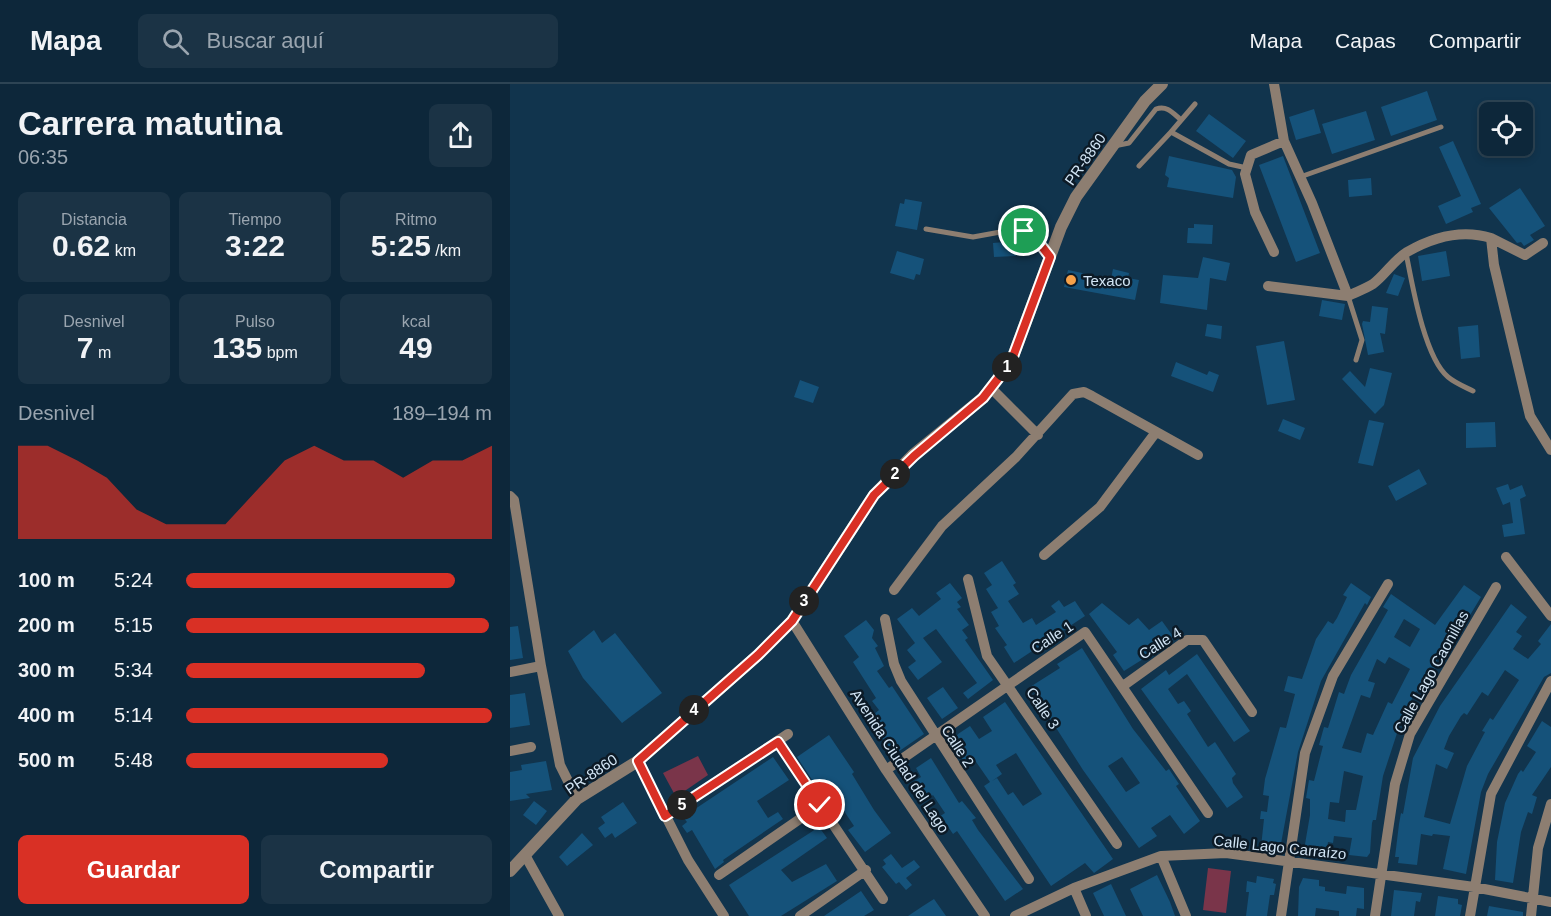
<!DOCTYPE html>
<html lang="es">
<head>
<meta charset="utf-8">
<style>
	body { margin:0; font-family:Arial,sans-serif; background:#1b3345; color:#f1f3f6; height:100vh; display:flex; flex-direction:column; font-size:22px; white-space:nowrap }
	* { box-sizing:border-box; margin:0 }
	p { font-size:20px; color:#9aa5af }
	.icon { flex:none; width:33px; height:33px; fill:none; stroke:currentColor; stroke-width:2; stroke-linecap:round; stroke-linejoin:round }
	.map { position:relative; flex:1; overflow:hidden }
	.side { display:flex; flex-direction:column; background:#0d273a; width:510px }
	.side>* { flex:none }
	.buttons { position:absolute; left:969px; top:18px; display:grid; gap:12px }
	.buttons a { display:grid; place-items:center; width:54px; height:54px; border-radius:9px; background:#0d273a; box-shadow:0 3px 9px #0003,0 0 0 2px #2d4454; font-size:30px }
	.pin { position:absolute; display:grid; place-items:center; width:51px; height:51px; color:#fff; margin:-26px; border:3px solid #fff; border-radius:50%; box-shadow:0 2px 6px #0007 }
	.km { position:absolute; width:30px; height:30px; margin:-15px; border-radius:50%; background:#222; color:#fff; font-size:16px; line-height:30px; text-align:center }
	.round { display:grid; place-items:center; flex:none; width:63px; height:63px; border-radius:9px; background:#1b3345 }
	.headline { display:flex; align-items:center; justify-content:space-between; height:102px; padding:0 18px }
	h1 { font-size:33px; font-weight:800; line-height:45px }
	.stats { display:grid; grid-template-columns:repeat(3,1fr); gap:9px; height:102px; padding:6px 18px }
	.stats div { display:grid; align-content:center; border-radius:9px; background:#1b3345; text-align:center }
	.stats b { font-size:30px; font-weight:800 }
	.stats small { font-size:16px; font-weight:400 }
	.stats p { font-size:16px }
	.chart { height:168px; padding:12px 18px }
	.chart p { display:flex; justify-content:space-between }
	.chart svg { width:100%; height:108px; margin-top:6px; fill:#d93025; opacity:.7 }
	.action { display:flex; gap:12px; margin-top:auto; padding:12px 18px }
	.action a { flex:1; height:69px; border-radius:9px; background:#d93025; color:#fff; font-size:24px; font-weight:800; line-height:69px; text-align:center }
	.action a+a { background:#1b3345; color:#f1f3f6 }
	ul { padding:0 18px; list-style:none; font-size:20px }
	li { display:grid; grid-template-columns:96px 72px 1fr; align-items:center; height:45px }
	li i { height:15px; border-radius:8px; background:#d93025 }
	header { display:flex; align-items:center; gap:36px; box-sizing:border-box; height:84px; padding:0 30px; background:#0d273a; border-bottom:2px solid #2d4454 }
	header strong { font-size:28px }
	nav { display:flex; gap:33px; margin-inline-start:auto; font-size:21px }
	.search { width:420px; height:54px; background:#1b3345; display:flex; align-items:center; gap:15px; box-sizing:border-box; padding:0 21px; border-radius:9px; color:#9aa5af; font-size:22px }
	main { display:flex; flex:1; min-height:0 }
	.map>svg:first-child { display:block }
	.green { fill:#7a354a }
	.building { fill:#15527a; fill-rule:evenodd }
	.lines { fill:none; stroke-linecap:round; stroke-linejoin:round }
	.service { stroke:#8d7e71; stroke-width:5 }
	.minor { stroke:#8d7e71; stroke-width:10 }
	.tertiary { stroke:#8d7e71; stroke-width:12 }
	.route-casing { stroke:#fff; stroke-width:12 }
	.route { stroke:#d93025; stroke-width:8 }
	.poi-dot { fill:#f7a149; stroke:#0c1a26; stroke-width:2 }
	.labels { text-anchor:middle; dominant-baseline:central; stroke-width:5; stroke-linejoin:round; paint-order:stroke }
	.street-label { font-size:15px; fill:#d2e5f5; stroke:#0c1a26 }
	.poi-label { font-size:15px; fill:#d2e5f5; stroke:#0c1a26; text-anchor:start }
</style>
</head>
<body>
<header>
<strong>Mapa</strong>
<div class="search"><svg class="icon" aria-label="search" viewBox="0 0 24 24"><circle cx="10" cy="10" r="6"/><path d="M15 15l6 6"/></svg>Buscar aquí</div>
<nav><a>Mapa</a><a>Capas</a><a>Compartir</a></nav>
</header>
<main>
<section class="side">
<div class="headline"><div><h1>Carrera matutina</h1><p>06:35</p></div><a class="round"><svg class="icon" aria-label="share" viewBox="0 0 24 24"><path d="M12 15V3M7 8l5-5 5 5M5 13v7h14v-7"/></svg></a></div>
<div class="stats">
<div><p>Distancia</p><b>0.62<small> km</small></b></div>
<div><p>Tiempo</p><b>3:22</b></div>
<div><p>Ritmo</p><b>5:25<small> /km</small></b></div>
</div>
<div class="stats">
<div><p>Desnivel</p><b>7<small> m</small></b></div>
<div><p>Pulso</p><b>135<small> bpm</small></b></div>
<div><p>kcal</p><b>49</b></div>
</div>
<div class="chart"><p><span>Desnivel</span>189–194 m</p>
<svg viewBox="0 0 160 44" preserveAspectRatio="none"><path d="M0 44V6L10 6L20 12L30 19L40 32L50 38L60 38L70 38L80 25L90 12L100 6L110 12L120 12L130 19L140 12L150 12L160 6V44z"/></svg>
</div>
<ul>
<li><b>100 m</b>5:24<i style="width:88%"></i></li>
<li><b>200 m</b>5:15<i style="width:99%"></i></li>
<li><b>300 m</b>5:34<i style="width:78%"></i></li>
<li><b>400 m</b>5:14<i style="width:100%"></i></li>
<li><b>500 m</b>5:48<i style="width:66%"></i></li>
</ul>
<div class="action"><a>Guardar</a><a>Compartir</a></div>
</section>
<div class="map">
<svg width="1041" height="832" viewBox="0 0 1041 832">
	<rect width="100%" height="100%" fill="#11344d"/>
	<path class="green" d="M188,672L198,691L166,713L153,689Z
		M698,784L721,787L716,829L693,826Z"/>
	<path class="building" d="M917,7L927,36L881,52L871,23Z
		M804,25L811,49L786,56L779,33Z
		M856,27L865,56L822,70L812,40Z
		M699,30L736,57L723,74L686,47Z
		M943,57L971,120L961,124L963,128L936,140L928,122L951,112L929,63Z
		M659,72L722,86L726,93L723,114L657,103L659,94L655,91Z
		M773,72L810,169L786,178L749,81Z
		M861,94L862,111L839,113L838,96Z
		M1010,104L1035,142L1020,151L1024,156L1014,162L1011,158L1007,159L979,124Z
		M395,115L412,118L407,146L385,142L390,119L394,120Z
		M684,140L703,141L702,160L677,159L678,144H684Z
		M505,157L506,172L484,173L483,159Z
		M387,167L414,175L410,191L406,190L404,196L380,189Z
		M936,167L940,192L912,197L908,172Z
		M693,173L720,179L716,197L700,194L697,226L650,219L653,191L688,194Z
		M603,185L619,189L618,194L629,196L625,216L554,203L558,186L601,195Z
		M884,190L895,194L888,212L876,209Z
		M812,216L835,220L832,236L809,232Z
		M862,222L878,224L875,250L870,249L874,268L858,271L852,240L853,237L860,238Z
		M697,240L712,242L711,255L695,252Z
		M968,241L970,273L951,275L948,243Z
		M774,257L785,316L757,321L746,262Z
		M666,278L697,291L699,287L709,291L703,308L661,292Z
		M860,284L882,289L874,321L865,330L832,295L840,287L855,303Z
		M290,296L309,303L303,319L284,313Z
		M773,335L795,344L790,356L768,347Z
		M859,336L874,339L863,382L848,379Z
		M985,338L986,363L956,364V339Z
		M909,385L917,400L886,417L878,402Z
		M998,400L1000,406L1012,401L1016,412L1010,415L1015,450L994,453L992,441L1003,439L1000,418L993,421L986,404Z
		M492,477L506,499L503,501L509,510L498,517L513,539L522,534L526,541L546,528L541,522L549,516L554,523L565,517L575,532L504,579L494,563L497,561L485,544L489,542L481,528L488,524L476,505L482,501L474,489Z
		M440,499L452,514L447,518L451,523L447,525L459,541L452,546L458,554L455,556L483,596L458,615L453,609L467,599L426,545L413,554L432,578L408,596L398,583L406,577L397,566L405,559L387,535L402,524L409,532L431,515L426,509Z
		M841,499L861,513L857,521L855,519L811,597L788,668L770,765L751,763L754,735H750L751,727L757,728L759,712L753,711L755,695L770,643L776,644L785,610L774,607L778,592L792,595L806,555L818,537L823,540L827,534L837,513L833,511Z
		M954,501L971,513L948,551L944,549L936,564L934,562L924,582L926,583L918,596L915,594L908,608L906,607L892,634L873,692L866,736H863L862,739L860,769L857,773L839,771L842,754L824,752L823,759L818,758L817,766L814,768L794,766L800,731V715L796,714L799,696L804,697L813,662L809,661L814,643L818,644L829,608L834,610L841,591L878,526L873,523L881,510L925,541ZM894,535L910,545L900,563L884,553ZM879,573L900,585L882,620L878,618L863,651L857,649L851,669L832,664L851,611L860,614L865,599L858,597L867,575L875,580ZM834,687L853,692L846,726H836L835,738L818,735L820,718L829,719Z
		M592,519L619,541L628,534L639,546L652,537L665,555L614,587L603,571L607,568L579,530Z
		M1001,520L1017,533L1006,548L1012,552L1003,565L1018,575L1031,560L1028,557L1041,540V589L1034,593L978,690L971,708L956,790L933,785L940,752L923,750L922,752L911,750L907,781L888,779L889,773H885L889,740L891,729L893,730L903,674L930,622ZM995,586L1009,596L983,636L980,634L972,647L975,648L957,682L940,740L914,733L926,680L937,685L944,669L934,665L939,652L951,632L954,629L957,631L972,608L978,612Z
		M356,536L364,546L362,554L368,562L365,564L374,582L367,587L379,604L382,602L414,650L385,670L357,636L369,626L362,617L366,614L343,578L349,573L334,552Z
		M8,542L13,574L0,576V543Z
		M84,546L92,559L105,549L152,609L112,639L73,594L58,567Z
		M572,564L623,645L656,687L659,685L669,700L666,702L690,737L674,750L660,731L641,744L647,752L629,764L573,686L520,603L550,584L547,580ZM612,673L630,699L616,708L598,682Z
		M687,570L740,647L724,658L677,590L658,605L668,620L674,617L681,627L677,630L698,663L705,658L726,690L722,694L723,699L733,713L717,724L631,605L656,586L659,591Z
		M433,603L448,624L432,635L417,614Z
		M15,609L20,641L0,644V611Z
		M495,618L603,775L584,789L575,779L541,802L474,702L480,698L462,672L454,677L449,670L454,667L445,655L448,650L460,642L469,655L482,647L473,633ZM506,669L532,710L513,722L503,708L498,711L487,694L482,697L492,690L486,681Z
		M1032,637L1041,643V683L1022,711L1027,713L1022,730L1018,728L1011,748L1003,799L985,796L987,758L995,719L1008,690L1011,686L1013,688L1026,668L1017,662Z
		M319,651L344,688L342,690L364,726L381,749L355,768L338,746L344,742L328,718L320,723L287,673Z
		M263,673L279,696L247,717L258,734L268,728L273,735L213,776L214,778L205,785L182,746L177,749L172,742L177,738L173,733Z
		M421,674L449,719L452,717L466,734L462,736L468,746L513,805L495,817L447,747L443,750L437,741L430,745L424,736L435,729L423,711L417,716L403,698L411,693L406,684Z
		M36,677L42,706L16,710L20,714L0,717V688L12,686L11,681Z
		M24,717L37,727L26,741L13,731Z
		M113,718L127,739L105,754L102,749L95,754L88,744L95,739L91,733Z
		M309,743L317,754L271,786L282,798L316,780L327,797L271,832H239L219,801Z
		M72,749L83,761L57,782L49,773Z
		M381,770L392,784L404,776L410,783L396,794L402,801L396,806L389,798L386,800L372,783L376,780L373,776Z
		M647,791L660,818L665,832H633L620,805Z
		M747,792L764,795L763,799L766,800L764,811H760L757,832H736L739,808H736L737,797L746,799Z
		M793,794L809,796V802L815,803V807L836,810L837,802L854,804V825L847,824L846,832H829V827L806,824L805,832H788L789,803Z
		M601,800L616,832H594L583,809Z
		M884,806L912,809L910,818L906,817L904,832H881Z
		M351,807L364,826L354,832H314Z
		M928,812L948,815V820L952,821L950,832H925Z
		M424,815L436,832H398L413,822Z
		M979,822L1013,828V832H977Z"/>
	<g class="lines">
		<path class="service" d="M661,48L685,20
			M604,62L619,59L646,25C657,21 663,29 671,36
			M629,82L661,48L719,80L737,84
			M790,93L931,43
			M416,145L463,153L496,147H514L523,151L539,172
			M896,169C902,199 914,273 938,293C945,299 955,303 963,307
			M838,212L852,256L846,276"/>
		<path class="minor" d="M764,0L774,57L802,119L838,212
			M981,154L1015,171L1033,159
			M764,168L745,128L735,90L741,71L774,57
			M758,202L838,212
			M838,212C846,208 855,205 863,200C875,191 884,176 897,168C923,153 952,145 981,154L984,181L1020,332L1041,366
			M481,304L528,351
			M0,412L4,416L31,582L50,681L67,715
			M534,471L590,423L646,348
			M996,473L1041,532
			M458,495L477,572L607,760
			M384,506L432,442L506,373L563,310L574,308L582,312L688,371
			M375,535L384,580L391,597L519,795
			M282,537L376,686L475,832
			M0,588L31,582
			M613,602L677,556H693L742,628
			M268,658L373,815
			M0,667L21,663
			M128,677L178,776L214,832
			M376,686L575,548L698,729
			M155,732L278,650
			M15,771L49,832
			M651,772L676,832
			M209,791L310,721
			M564,804L576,832
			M290,832L356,786
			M505,832L564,804L651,772L716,769L964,803L1041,818
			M771,832L795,669L823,592L878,500
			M865,832L885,700L900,650L986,503
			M960,832L981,710L1041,597
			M1021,832L1028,764L1041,720"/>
		<path class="tertiary" d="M0,787L67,715L128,677L248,571L282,537L364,411L403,371L473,314L501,278L551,143L566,113L635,17L652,0"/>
	</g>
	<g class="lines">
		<defs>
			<path id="route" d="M310,721L268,658L155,732L128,677L248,571L282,537L364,411L404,372L473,314L501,278L540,173L523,151L514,147"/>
		</defs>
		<use href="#route" class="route-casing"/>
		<use href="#route" class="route"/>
	</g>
	<circle class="poi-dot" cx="561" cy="196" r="6"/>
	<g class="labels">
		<g class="street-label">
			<text transform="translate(575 75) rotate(-55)">PR-8860</text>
			<text transform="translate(542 553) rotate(-33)">Calle 1</text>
			<text transform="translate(650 559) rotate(-32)">Calle 4</text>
			<text transform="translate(921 588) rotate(-61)">Calle Lago Caonillas</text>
			<text transform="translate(533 624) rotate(56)">Calle 3</text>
			<text transform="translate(448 662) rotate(57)">Calle 2</text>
			<text transform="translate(390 677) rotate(57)">Avenida Ciudad del Lago</text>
			<text transform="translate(81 690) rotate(-34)">PR-8860</text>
			<text transform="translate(770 763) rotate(6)">Calle Lago Carraízo</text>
		</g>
		<g class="poi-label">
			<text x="573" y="196">Texaco</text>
		</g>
	</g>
</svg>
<div class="buttons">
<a><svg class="icon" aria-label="locate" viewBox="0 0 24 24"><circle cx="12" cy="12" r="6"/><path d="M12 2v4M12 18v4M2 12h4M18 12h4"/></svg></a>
</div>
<div class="pin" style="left:514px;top:147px;background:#1e9e55"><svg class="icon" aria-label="arrive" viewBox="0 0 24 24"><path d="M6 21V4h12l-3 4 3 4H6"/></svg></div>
<div class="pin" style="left:310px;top:721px;background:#d93025"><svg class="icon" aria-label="check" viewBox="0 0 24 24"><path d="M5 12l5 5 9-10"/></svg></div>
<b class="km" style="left:497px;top:283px">1</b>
<b class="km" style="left:385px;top:390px">2</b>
<b class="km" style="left:294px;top:517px">3</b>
<b class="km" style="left:184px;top:626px">4</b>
<b class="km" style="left:172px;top:721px">5</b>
</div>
</main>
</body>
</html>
